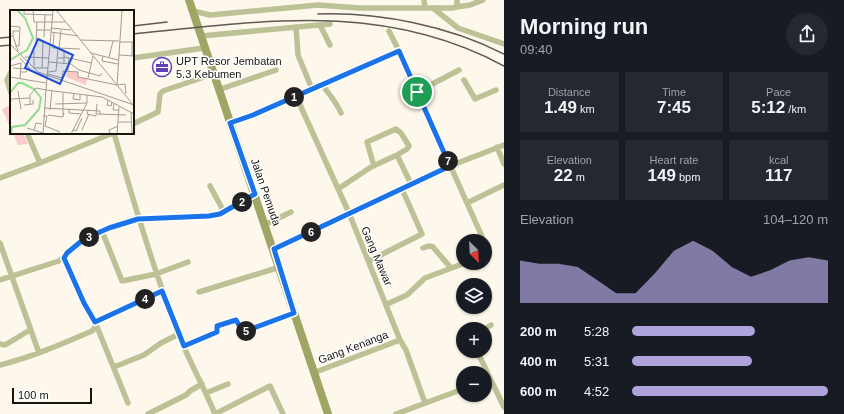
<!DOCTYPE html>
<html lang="en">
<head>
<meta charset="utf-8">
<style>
	body { margin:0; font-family:Arial,sans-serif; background:#242831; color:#f1f3f6; height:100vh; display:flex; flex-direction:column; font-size:15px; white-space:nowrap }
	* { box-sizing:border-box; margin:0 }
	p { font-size:13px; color:#9ea1a6 }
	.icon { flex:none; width:22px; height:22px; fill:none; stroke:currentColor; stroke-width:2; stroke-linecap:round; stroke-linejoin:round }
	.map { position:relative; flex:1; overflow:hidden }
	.details { display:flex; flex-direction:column; background:#171b24; width:340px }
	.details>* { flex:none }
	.needle { width:26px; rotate:156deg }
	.tools { position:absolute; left:456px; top:234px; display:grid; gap:8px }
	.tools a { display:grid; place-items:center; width:36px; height:36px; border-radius:50%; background:#171b24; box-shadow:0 1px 3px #0004; font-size:20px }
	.scale { position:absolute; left:12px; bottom:10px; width:80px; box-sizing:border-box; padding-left:4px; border:2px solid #171511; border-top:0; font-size:11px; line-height:14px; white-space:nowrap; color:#171511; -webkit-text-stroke:3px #fff; paint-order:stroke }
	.pin { position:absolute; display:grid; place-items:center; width:34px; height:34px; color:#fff; margin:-17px; border:2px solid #fff; border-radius:50%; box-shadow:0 1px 4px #0007 }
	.km { position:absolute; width:20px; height:20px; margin:-10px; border-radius:50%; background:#222; color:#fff; font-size:11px; line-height:20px; text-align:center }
	.round { display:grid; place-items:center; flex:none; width:42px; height:42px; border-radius:21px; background:#242831 }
	.head { display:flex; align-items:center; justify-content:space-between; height:68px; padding:0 16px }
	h1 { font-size:22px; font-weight:700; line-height:30px }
	.metrics { display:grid; grid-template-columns:repeat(3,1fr); gap:6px; height:68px; padding:4px 16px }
	.metrics div { display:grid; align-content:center; border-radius:0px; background:#242831; text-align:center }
	.metrics b { font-size:17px; font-weight:700 }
	.metrics small { font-size:11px; font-weight:400 }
	.metrics p { font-size:11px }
	.chart { height:112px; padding:8px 16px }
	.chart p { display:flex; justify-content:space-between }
	.chart svg { width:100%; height:72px; margin-top:4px; fill:#afa3db; opacity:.7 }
	ul { padding:0 16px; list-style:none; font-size:13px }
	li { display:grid; grid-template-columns:64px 48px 1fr; align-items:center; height:30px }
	li i { height:10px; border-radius:5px; background:#afa3db }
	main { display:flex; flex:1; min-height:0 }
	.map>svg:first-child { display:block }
	.green { fill:#facbc9 }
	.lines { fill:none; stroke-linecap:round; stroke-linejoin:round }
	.minor { stroke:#bcc196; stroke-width:5.5 }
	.secondary { stroke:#9fa564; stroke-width:8 }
	.rail { stroke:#5d5a53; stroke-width:1.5 }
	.route-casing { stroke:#fff; stroke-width:8 }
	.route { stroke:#1a73e8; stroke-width:5 }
	.labels { text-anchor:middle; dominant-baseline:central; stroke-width:3; stroke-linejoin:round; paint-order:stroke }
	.poi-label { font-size:11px; fill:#171511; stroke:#fff; text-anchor:start }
	.street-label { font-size:11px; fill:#171511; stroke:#fff }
	.inset-river { fill:none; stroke:#92dd90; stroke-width:2 }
	.inset-road { fill:none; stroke:#a29d94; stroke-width:1 }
	.view { fill:#1d4ed8; fill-opacity:0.15; stroke:#1d4ed8; stroke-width:2 }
	.inset-edge { fill:none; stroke:#171511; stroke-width:2 }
</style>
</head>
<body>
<main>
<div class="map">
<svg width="504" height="414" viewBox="0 0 504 414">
	<rect width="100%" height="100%" fill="#fef7eb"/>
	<path class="green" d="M11,105V129L2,109Z
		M13,133H23L28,144L18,145Z"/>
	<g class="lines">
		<path class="minor" d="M424,0L425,8
			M457,7L470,5L483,0
			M433,8L458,28L504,44
			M193,11L210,15L318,5L359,8H452L457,7V0
			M320,25L330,45
			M296,27L298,55L312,89
			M389,31L399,51
			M201,36L330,24
			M133,58L204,48
			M11,72L7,80L11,93
			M464,80L475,99L496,90
			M322,84C329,95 336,101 341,113
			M218,90L276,70
			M417,92L459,70
			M296,96L349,213L400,340L406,350L425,403
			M230,123L253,115L399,51L484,241
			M133,124L158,112L160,94L163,91L213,74
			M114,133C133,201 153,268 178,333C189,361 204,387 215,414
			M497,147L504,164
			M40,163L113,133
			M374,166L367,142L396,129L401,133L409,146L407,149L397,155
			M0,178L40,163L27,133
			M210,186L224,212
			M338,189L371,167L397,155L411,184
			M467,203L504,185
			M266,224L291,212
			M102,231L122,281L156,274L188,262
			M0,243L39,353
			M423,248L429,246L433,247L451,268
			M274,249L450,166L504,145
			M485,260H487
			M369,261L422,234L402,189
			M0,280L59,261L84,239L109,228L138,219L209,216L220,214L255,194
			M199,292L280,267
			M387,304L407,295L425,278L465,263
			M485,329L491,325
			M0,344L5,345L30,330
			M184,346L217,332V326L236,320L243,332L294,313
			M477,351L504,407
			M0,365C32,357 62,344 92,331L95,328V322L84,303L64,258
			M114,367L144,355L161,343L179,334
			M313,373L400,340
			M206,393L228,384
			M128,403L95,322L162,291
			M148,414L186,395L190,391L202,384
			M215,414L270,386L283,414
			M396,414L463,389"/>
		<path class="secondary" d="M189,0L328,414"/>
		<path class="rail" d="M318,14C380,12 449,26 504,54
			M133,26L167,22
			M133,34C263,21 383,1 504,66
			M0,38L11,37
			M0,46L11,45"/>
	</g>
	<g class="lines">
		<defs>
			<path id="route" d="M399,51L450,166L274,249L294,313L243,332L236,320L217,326V332L184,346L162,291L95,322L84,303L64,258L67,253L84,239L109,228L138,219L209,216L220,214L255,194L230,123L253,115Z"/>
		</defs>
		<use href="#route" class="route-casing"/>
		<use href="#route" class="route"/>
	</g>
	<defs>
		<symbol id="office-ring" viewBox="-11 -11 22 22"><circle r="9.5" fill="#fff" stroke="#5e41b9" stroke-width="1.5"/><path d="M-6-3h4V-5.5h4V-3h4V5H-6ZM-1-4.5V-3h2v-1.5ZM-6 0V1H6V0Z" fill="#5e41b9"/></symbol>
	</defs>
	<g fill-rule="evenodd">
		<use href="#office-ring" x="151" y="56" width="22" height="22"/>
	</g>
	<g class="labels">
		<g class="poi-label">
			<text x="176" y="61">UPT Resor Jembatan<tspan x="176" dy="13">5.3 Kebumen</tspan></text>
		</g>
		<g class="street-label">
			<text transform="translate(266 192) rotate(71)">Jalan Pemuda</text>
			<text transform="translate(377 256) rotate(67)">Gang Mawar</text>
			<text transform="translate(353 347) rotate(-21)">Gang Kenanga</text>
		</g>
	</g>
	<g transform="translate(10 10)">
		<rect width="124" height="124" fill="#fef7eb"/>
		<path d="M57,61L68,62V67L77,68L76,75L56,67Z" fill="#facbc9"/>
		<path class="inset-river" d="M0,50L17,40L23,28L15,8L7,0M0,83L8,73H12L24,79L31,88L29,99L24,105L15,115L2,117L1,124"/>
		<path class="inset-road" d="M14,0V4L42,5M23,0L24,12H55M43,0L36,80L92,87L124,104M46,0L124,96M0,16L10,17L9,36H5M41,18L61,20M27,20H41M41,22L68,26M44,23L43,38H48M0,26H3V21H9M3,26L8,41M34,27L35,5M70,30L109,31M110,32H124M0,34L28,62L124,95M26,35L27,12M49,38L51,20M24,41V58H38M81,43L108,50M109,45L124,46M93,46L92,51L108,54M122,46V32M15,47L39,48M99,47L103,31M10,48L20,59M48,48H54V41M39,52L61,54L69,60L90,66L92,63M54,54V47L82,53M0,56L11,53L10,69M3,58L18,59M32,58L33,32M58,61L59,48M11,62H16L18,59L37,67M38,62L46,61L48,38L70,39M38,64L52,68L53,61L68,62V67L107,75M0,67L36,73M78,68L83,46M107,75L115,74L116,84M107,75L112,0M8,81L11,99M53,82V105M64,83L63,89L70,90V85M98,90L97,95L101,96L102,92M20,94V85L26,78L36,80L33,124M45,94L77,93M104,94L103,100H109M14,95L23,94V90M0,96L1,89L20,88M34,98L90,101V104M59,99V103L71,104M40,100L42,80M78,101L77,104L86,106L87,94M121,102L122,124M87,104L116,105M38,105L53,107L54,103M33,106H37L35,116L50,122M108,112H121M17,118L33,123M24,120L26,113L32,114M63,120L66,121L72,108M72,120L79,104M61,124L77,93V85M100,124L99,120L108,116M107,124L109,97"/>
		<path class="view" d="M28,29L63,45L50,74L15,58Z"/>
		<rect width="124" height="124" class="inset-edge"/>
	</g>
</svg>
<div class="tools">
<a><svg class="needle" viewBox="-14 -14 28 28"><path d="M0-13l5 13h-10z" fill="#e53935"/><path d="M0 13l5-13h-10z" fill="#9ea1a6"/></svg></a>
<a><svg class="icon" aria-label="layers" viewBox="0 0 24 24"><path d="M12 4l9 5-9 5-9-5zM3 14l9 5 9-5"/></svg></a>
<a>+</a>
<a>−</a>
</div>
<div class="scale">100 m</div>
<div class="pin" style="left:417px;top:92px;background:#1e9e55"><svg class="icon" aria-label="arrive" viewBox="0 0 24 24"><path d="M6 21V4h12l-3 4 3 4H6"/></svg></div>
<b class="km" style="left:294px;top:97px">1</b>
<b class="km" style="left:242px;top:202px">2</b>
<b class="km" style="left:89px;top:237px">3</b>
<b class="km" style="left:145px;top:299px">4</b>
<b class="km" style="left:246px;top:331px">5</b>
<b class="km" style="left:311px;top:232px">6</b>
<b class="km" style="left:448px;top:161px">7</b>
</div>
<section class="details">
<div class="head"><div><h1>Morning run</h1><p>09:40</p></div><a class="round"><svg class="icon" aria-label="share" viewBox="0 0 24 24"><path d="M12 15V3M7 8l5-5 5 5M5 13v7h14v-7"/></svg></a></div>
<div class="metrics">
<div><p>Distance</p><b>1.49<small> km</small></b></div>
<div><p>Time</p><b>7:45</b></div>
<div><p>Pace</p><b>5:12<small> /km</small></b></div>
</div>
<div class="metrics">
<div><p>Elevation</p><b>22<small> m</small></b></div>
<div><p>Heart rate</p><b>149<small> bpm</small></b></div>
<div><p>kcal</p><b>117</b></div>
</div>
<div class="chart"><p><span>Elevation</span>104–120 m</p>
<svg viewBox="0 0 160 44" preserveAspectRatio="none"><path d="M0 44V18L10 20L20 20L30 22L40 30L50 38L60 38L70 26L80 12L90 6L100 12L110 22L120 28L130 24L140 18L150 16L160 18V44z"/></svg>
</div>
<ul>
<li><b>200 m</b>5:28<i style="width:63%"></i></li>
<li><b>400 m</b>5:31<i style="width:61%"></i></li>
<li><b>600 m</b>4:52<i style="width:100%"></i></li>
</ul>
</section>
</main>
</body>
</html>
